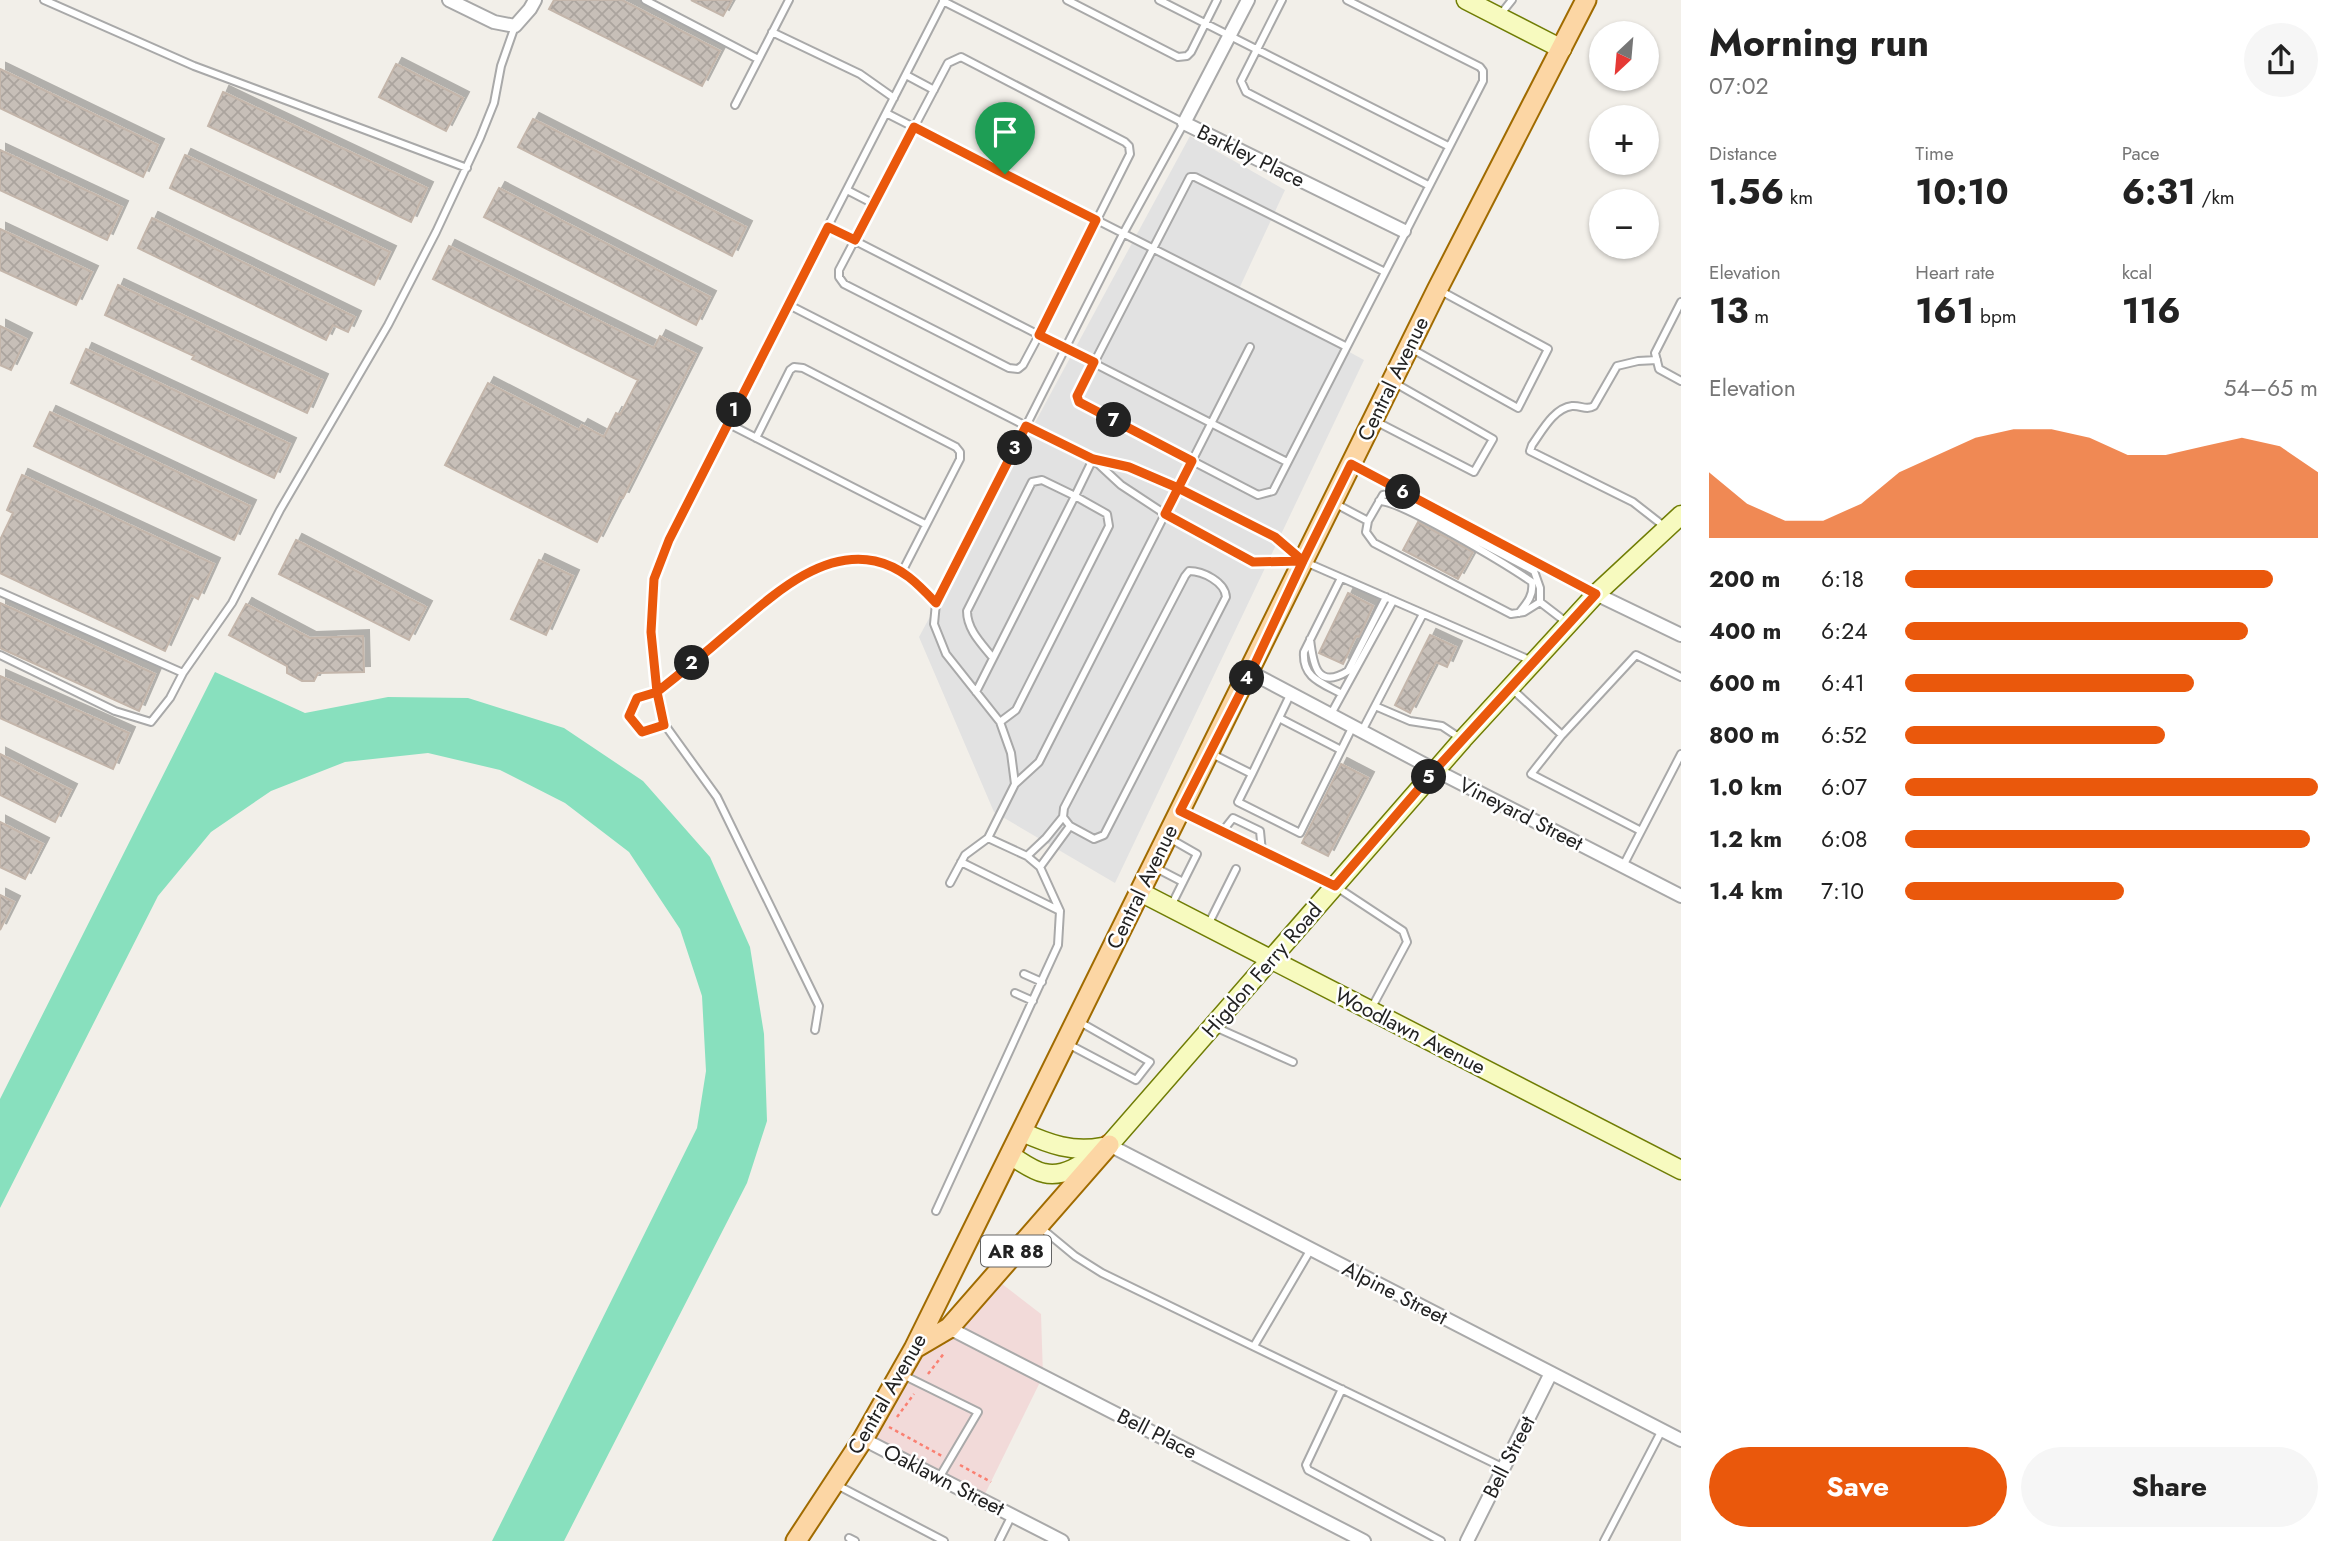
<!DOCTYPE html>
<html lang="en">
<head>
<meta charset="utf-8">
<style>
	body { margin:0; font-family:Jost,sans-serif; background:#f6f6f6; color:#222; height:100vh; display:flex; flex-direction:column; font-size:26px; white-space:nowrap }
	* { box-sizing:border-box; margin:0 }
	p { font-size:23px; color:#767676 }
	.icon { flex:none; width:38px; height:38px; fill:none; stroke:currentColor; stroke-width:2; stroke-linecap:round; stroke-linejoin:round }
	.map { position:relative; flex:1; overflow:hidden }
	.sheet { display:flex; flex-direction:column; background:#fff; width:665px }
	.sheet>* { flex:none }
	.needle { width:46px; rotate:206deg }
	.buttons { position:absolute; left:1589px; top:21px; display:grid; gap:14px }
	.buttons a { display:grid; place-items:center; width:70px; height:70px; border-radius:50%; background:#fff; box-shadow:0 2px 5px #0004; font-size:35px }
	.pin { position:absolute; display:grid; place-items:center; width:60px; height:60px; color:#fff; margin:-72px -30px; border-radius:50% 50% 50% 0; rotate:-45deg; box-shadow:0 0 7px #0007 }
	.pin .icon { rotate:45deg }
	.km { position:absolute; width:35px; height:35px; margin:-18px; border-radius:50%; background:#222; color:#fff; font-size:19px; line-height:35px; text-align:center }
	.round { display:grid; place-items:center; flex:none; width:74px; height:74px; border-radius:37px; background:#f6f6f6 }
	.headline { display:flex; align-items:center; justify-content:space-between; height:119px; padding:0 28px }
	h1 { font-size:38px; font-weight:700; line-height:52px }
	.metrics { display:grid; grid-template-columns:repeat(3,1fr); gap:10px; height:119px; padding:7px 28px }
	.metrics div { display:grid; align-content:center }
	.metrics b { font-size:35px; font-weight:700 }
	.metrics small { font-size:19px; font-weight:400 }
	.metrics p { font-size:19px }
	.chart { height:196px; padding:14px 28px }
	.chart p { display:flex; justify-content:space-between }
	.chart svg { width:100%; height:126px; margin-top:7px; fill:#ea580c; opacity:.7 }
	.action { display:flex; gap:14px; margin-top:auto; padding:14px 28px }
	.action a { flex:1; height:80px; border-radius:42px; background:#ea580c; color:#fff; font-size:28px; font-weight:700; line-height:80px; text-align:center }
	.action a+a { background:#f6f6f6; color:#222 }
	ul { padding:0 28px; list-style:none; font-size:23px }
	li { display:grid; grid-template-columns:112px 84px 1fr; align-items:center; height:52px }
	li i { height:18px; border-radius:9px; background:#ea580c }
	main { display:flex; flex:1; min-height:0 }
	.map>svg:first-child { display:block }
	.commercial { fill:#f2dad9 }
	.pitch { fill:#88e0be }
	.parking { fill:#e2e2e2 }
	.building { fill:url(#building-cross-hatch); stroke:#c4b6ab; stroke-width:2; filter:url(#shadow) }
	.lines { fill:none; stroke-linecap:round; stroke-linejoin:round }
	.lane-casing { stroke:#a9a9a9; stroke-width:10 }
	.street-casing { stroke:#a9a9a9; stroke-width:16 }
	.secondary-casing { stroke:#707d05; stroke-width:21 }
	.primary-casing { stroke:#a06b00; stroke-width:23 }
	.path { stroke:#fa8072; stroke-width:2.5; stroke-dasharray:3.5 3.5; stroke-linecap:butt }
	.lane { stroke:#fff; stroke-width:6 }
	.street { stroke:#fff; stroke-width:12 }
	.secondary { stroke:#f7fabf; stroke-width:18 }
	.primary { stroke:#fcd6a4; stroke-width:19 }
	.route-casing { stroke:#fff; stroke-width:14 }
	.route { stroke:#ea580c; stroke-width:9 }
	.labels { text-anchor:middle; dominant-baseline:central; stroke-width:5; stroke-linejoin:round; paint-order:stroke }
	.shield { fill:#fff; stroke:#646464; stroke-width:2 }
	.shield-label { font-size:19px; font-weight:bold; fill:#222 }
	.street-label { font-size:21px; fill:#222; stroke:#fff }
</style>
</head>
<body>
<main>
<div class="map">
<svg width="1681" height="1541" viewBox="0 0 1681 1541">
	<defs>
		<pattern id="building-cross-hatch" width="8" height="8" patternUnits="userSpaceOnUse" patternTransform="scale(1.75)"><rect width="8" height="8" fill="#c7bfb8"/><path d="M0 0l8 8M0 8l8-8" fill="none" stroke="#aba49e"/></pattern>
		<filter id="shadow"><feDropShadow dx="6" dy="-6" stdDeviation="0" flood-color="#0004"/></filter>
	</defs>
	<rect width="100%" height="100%" fill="#f2efe9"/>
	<path class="commercial" d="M993,1277L1041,1314L1043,1376L982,1500L863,1439L914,1349Z"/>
	<path class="pitch" d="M215,672L305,713L388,697L468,698L564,728L643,781L710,857L750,947L764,1034L767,1121L747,1183L564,1541H492L697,1128L706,1071L702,996L680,929L629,852L565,803L500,770L428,753L345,762L271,791L211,832L158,896L0,1208V1099Z"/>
	<path class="parking" d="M1190,136L1285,190L1238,291L1364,360L1115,883L994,812L919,637Z"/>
	<path class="building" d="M554,0H622L720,51L702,86L549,9Z
		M691,0H732L723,16Z
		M396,64L463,98L446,131L379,97Z
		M0,69L158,145L143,177L0,108Z
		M223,92L427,188L411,222L208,126Z
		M533,119L746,227L732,256L518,147Z
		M0,150L122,207L107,240L0,190Z
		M185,155L390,252L374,285L170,188Z
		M499,188L710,297L696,325L484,217Z
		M152,218L355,317L348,332L333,325L326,340L138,248Z
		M0,229L92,272L76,305L0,270Z
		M449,246L654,348L660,336L696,354L623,498L620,497L597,542L445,465L488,383L579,430L582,425L604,437L616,413L620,415L638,380L433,279Z
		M118,285L322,380L307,413L192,359L194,356L105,315Z
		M0,326L26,339L11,370L0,365Z
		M86,349L290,444L274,478L71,383Z
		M50,412L250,506L234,540L34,446Z
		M22,475L214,564L198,599L191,595L165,651L0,573V540L13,513L7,510Z
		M1418,522L1473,552L1458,579L1403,550Z
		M296,540L426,607L409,640L279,574Z
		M539,560L573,576L546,635L511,619Z
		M1348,593L1373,606L1359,637L1356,636L1343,664L1319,653Z
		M0,603L155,674L139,711L0,648Z
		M246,604L310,638L363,636L364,672L318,673L314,681H302L287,673V666L229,635Z
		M1430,635L1456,647L1447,667L1436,662L1410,713L1395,705Z
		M0,676L129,733L113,769L0,718Z
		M0,754L71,790L55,822L0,795Z
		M1341,764L1368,778L1328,856L1302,843Z
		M0,822L43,844L25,879L0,867Z
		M0,895L14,902L0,930Z"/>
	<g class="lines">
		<defs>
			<path id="lane" d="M44,0L194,66L467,168
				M645,0L758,59
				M1067,0L1178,57L1187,56L1191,52L1217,0
				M1159,0L1448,146
				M1282,0L1241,81L1246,92L1428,185
				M1347,0L1480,67L1483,71V81L1273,491L1258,495L1079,402L1077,396L1190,177H1195L1383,271
				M943,1L1184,123L1123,234L1026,426L1093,459L1075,496L1042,480L1032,482L967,611C967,630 982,644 993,658
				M1500,15L1512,0
				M772,32L860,74L894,98
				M961,57L1125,142L1129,146L1130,154L1039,335L1023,365L1018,369L1009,368L844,284L839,277V270L948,63Z
				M906,75L934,90
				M735,105L789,0
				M886,113L1345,346
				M847,190L874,204
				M828,227L1287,462
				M1681,302L1655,353L1659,369L1681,381
				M789,305L1026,426L936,603
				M1412,349L1518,408L1548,349L1439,290
				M1657,360L1638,361L1617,366L1594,406C1586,411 1581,405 1572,406C1554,408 1542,431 1532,445L1530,451L1633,502L1665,527
				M1375,421L1474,472L1493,439L1393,382
				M727,423L925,524
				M756,438L790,370L794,367L803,368L956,447L960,452V459L902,572
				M1353,465L1594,593
				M1388,494L1534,571L1540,588V602L1524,612L1511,614L1374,543L1366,532L1368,521L1383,495Z
				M1379,501C1400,500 1509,566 1532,582C1534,595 1527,603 1519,613
				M1336,504L1368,521
				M1297,561L1253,562L1165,514L1121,485L1093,459L1129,467L1178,488L1275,537L1303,561L1532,661
				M1189,571C1203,571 1225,582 1226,597L1104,835L1094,839L1070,826L1063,817L1064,808L1185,576Z
				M1341,578L1304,652C1302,678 1322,683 1342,694
				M0,592L183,673
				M1540,602L1566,622
				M1310,639C1313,665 1317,690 1348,671L1386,597
				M0,655L115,711L151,722L170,698L183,673L232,603L280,510L388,325L436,232L480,138L494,103L501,66L515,26
				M1512,689L1562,735L1636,655L1681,677
				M976,692L1075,496L1107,514L1109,526L1016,710L1000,722
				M1375,706L1410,721L1442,726L1460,738
				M1331,714L1393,601
				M1279,718L1341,750
				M665,725L642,732L629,716L637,698L657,693C685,670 712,647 740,624C786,584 847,533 910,576C920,583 928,594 936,603L934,624L946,654L1000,722L1011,753L1015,784
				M1362,731L1423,614
				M1562,735L1531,774L1641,831
				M1212,754L1252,774L1291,693
				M1252,774L1238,802L1300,833L1353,726
				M1182,812L1335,886L1403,931L1407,942L1371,1009
				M1222,832L1233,818L1260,831L1262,852
				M1169,838L1197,854L1171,906
				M1027,856L1046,838L1063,817
				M961,862L1060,911
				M1623,866L1681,754
				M1040,867L1070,826
				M1154,867L1183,882
				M950,883L965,855L988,838L1015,784L1039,762L1250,347
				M1208,925L1236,869
				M1024,974L1042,982
				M1015,993L1033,1001
				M1215,1027L1293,1062
				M815,1030L819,1006L717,797L665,725L657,693L651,632L654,579L669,540L687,501L944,0
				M1068,1044L1136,1080L1150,1062L1078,1021
				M936,1211L1058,945L1060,911L1040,867L1027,856L988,838
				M1040,1227L1075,1256L1102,1273L1504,1468
				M1254,1346L1311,1249
				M901,1374L978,1412L939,1478
				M1342,1389L1306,1465L1308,1470L1441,1541
				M835,1484L944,1541
				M849,1538L855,1541
				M999,1541L1012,1515
				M1604,1541L1662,1430"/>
			<path id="street" d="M449,0L494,22L515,26L530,9L535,0
				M1248,0L1184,123L1404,231
				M1596,594L1681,635
				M1250,672L1435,770L1681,896
				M1109,1145L1681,1440
				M949,1328L1364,1541
				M863,1439L1062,1541
				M1467,1541L1551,1373"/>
			<path id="secondary" d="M1466,0L1562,49
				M1140,892L1681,1170
				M1022,1132C1049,1144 1073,1153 1102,1147
				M1010,1155C1020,1161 1033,1171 1044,1173C1068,1179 1091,1157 1109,1145L1463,739L1596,594L1681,515"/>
			<path id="primary" d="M915,1348L949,1328L1109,1145
				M796,1541L863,1439L914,1349L1437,290L1586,0"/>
		</defs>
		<use href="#lane" class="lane-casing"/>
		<use href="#street" class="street-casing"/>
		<use href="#secondary" class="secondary-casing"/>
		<use href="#primary" class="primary-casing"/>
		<path class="path" d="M928,1374L945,1352
			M897,1417L914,1394
			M889,1427L942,1456
			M960,1465L991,1482"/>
		<use href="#lane" class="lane"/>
		<use href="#street" class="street"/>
		<use href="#secondary" class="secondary"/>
		<use href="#primary" class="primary"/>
	</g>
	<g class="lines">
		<defs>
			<path id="route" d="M1005,174L914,127L855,240L828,227L669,540L654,579L651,632L657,692L637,698L629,716L642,732L664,725L657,692C681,673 704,654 727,634C767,601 818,549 875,561C902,567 918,584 936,603L1026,426L1093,459L1129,467L1178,488L1275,537L1303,561L1251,672L1180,811L1335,886L1435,770L1596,594L1351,464L1303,561L1253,562L1165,514L1192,461L1079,402L1077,396L1094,362L1039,335L1096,220L1005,174"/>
		</defs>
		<use href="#route" class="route-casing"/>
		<use href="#route" class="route"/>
	</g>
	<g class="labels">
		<rect class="shield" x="981" y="1235.5" width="70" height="31" rx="5"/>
		<g class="shield-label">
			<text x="1016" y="1251">AR 88</text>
		</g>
		<g class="street-label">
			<text transform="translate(1251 156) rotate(26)">Barkley Place</text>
			<text transform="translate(1393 379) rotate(-64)">Central Avenue</text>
			<text transform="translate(1521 814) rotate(27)">Vineyard Street</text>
			<text transform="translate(1142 887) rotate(-64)">Central Avenue</text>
			<text transform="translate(1262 970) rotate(-49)">Higdon Ferry Road</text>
			<text transform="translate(1410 1031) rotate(27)">Woodlawn Avenue</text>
			<text transform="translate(1395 1293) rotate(27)">Alpine Street</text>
			<text transform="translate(887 1394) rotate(-60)">Central Avenue</text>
			<text transform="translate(1157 1434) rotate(27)">Bell Place</text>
			<text transform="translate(1509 1457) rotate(-63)">Bell Street</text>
			<text transform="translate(944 1480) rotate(27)">Oaklawn Street</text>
		</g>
	</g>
</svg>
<div class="buttons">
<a><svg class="needle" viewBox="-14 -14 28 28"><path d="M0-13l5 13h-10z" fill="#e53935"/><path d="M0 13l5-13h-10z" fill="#767676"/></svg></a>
<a>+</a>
<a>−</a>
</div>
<div class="pin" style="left:1005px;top:174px;background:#1e9e55"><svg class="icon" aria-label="arrive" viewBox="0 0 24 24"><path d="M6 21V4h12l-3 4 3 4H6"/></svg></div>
<b class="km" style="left:734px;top:410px">1</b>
<b class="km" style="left:692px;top:663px">2</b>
<b class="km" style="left:1015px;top:448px">3</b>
<b class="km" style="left:1247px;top:678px">4</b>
<b class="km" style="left:1429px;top:777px">5</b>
<b class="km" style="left:1403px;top:492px">6</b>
<b class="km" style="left:1114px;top:420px">7</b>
</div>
<section class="sheet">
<div class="headline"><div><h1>Morning run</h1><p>07:02</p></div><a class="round"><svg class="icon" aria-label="share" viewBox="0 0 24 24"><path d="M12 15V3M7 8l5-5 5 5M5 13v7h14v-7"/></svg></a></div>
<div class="metrics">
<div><p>Distance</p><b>1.56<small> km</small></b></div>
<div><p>Time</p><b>10:10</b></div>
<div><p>Pace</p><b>6:31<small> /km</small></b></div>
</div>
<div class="metrics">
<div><p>Elevation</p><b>13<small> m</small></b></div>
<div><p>Heart rate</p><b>161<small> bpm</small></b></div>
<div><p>kcal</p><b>116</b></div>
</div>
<div class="chart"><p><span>Elevation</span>54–65 m</p>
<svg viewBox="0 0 160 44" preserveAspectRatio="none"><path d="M0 44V21L10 32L20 38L30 38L40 32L50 21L60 15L70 9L80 6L90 6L100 9L110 15L120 15L130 12L140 9L150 12L160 21V44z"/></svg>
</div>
<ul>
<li><b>200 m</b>6:18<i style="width:89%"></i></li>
<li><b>400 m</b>6:24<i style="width:83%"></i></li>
<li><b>600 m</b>6:41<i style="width:70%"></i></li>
<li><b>800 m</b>6:52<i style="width:63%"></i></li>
<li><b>1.0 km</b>6:07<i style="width:100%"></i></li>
<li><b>1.2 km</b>6:08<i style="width:98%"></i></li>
<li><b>1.4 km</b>7:10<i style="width:53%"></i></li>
</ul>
<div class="action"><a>Save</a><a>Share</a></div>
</section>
</main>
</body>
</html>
